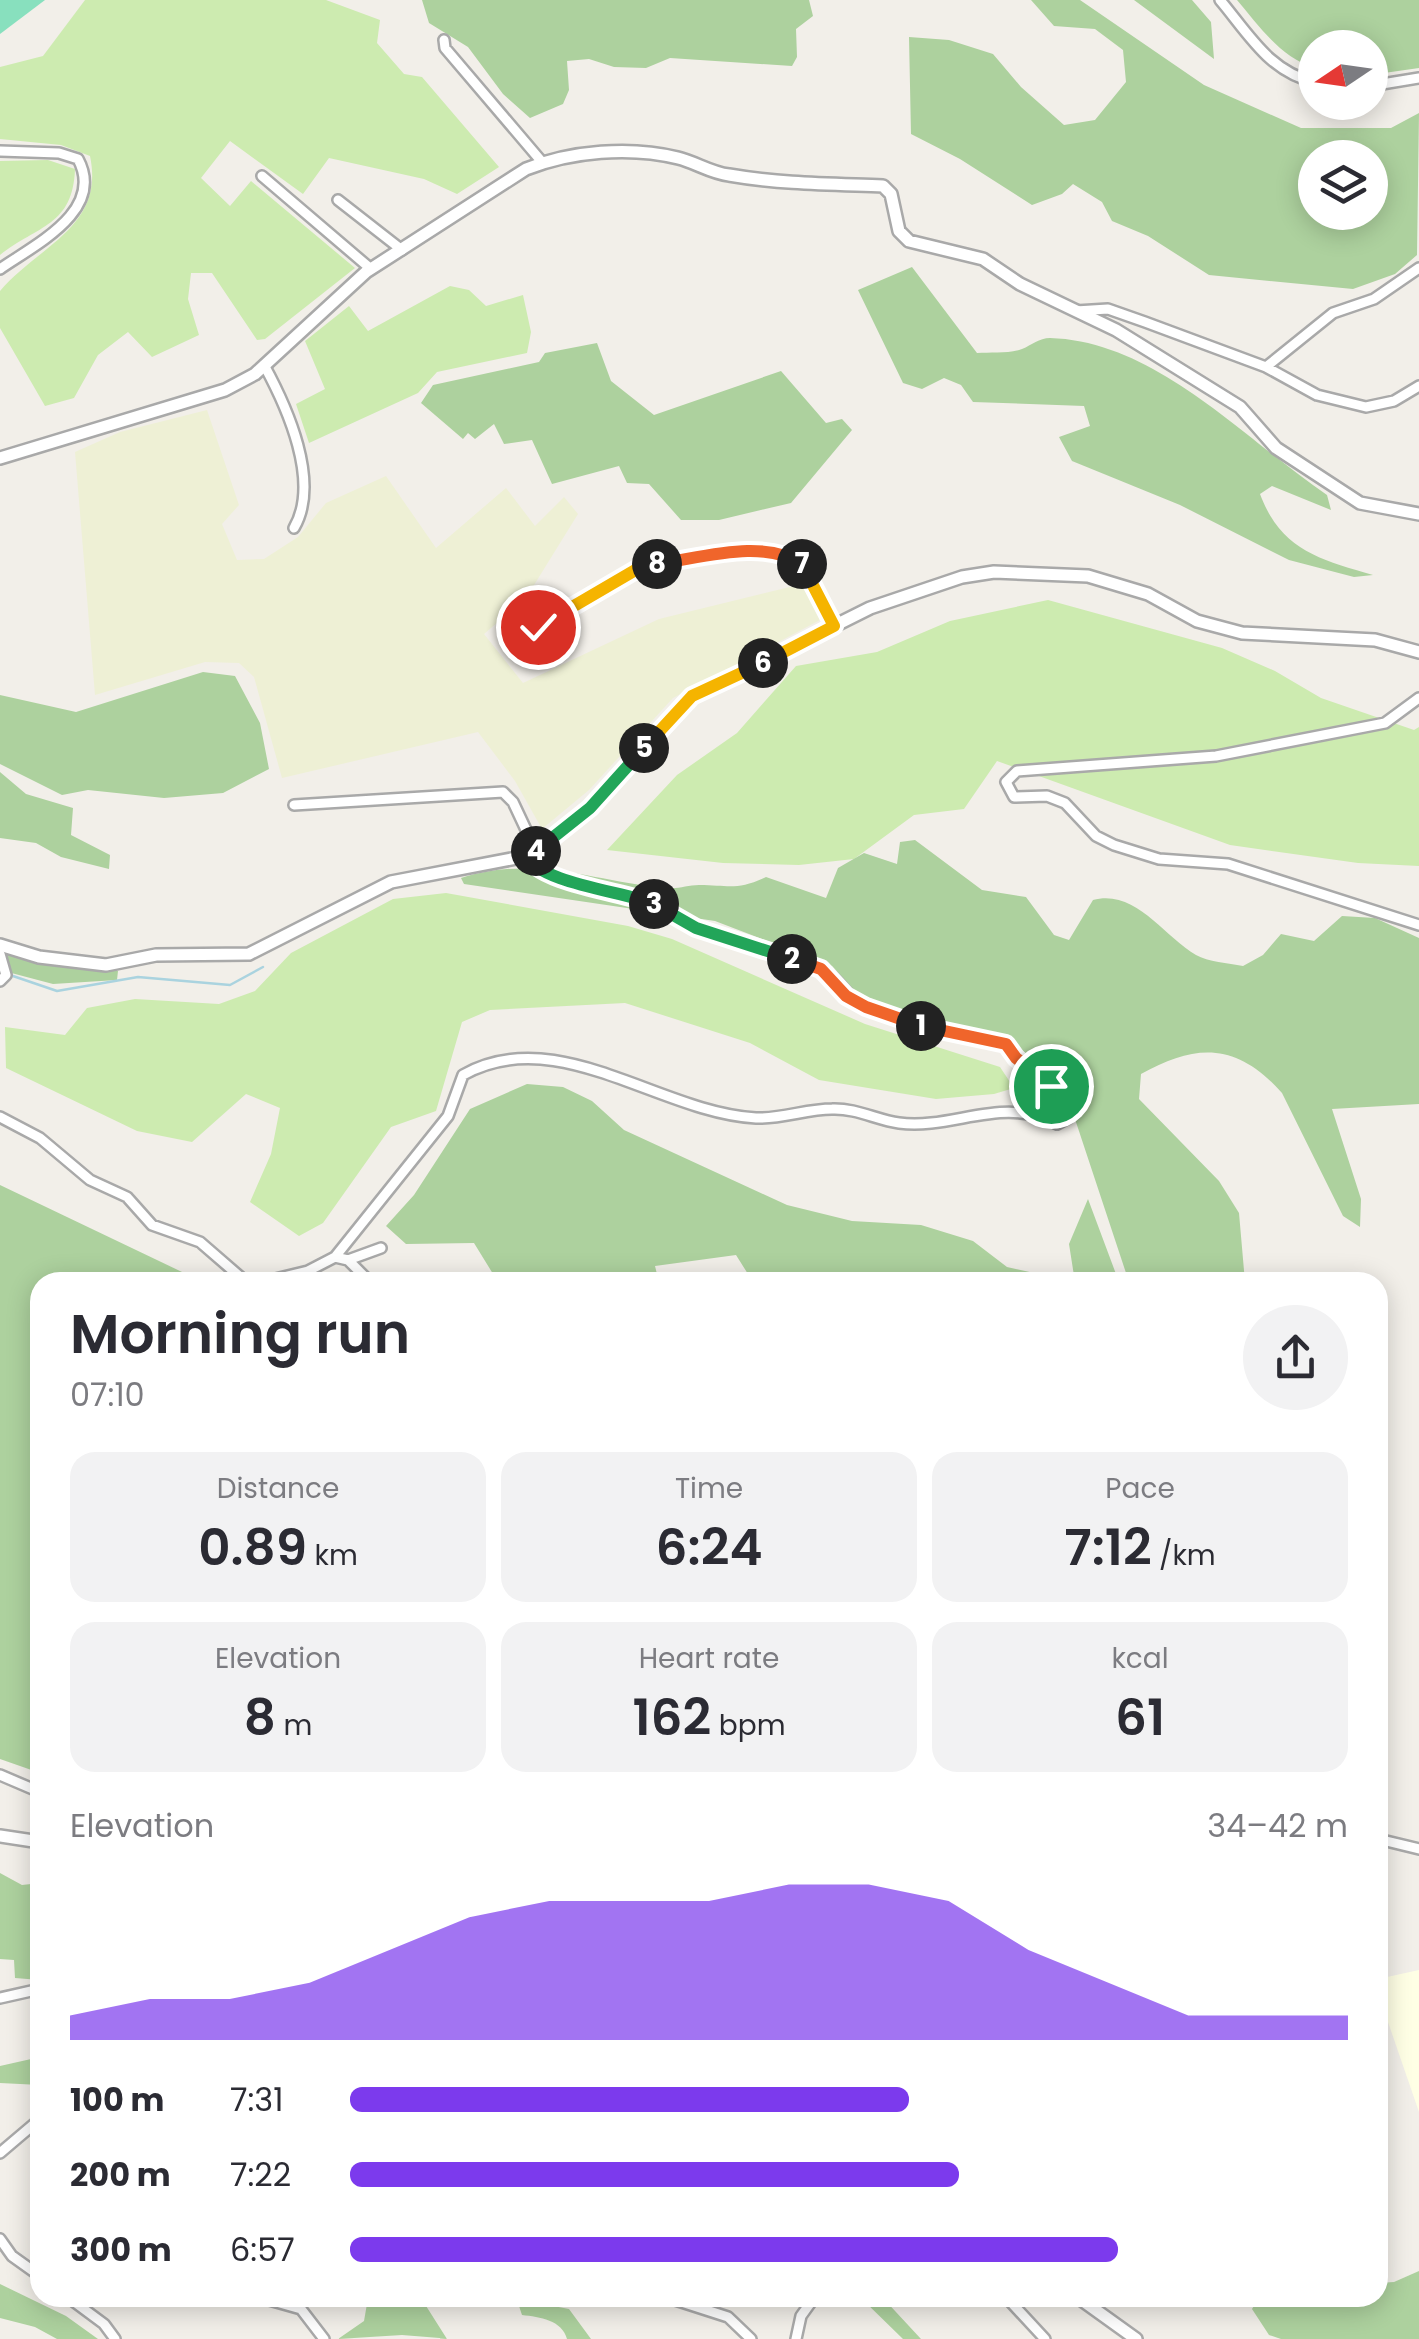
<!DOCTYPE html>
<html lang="en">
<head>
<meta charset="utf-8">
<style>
	body { margin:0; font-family:Poppins,sans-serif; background:#f2f2f3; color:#2b2b33; height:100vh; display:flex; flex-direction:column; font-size:38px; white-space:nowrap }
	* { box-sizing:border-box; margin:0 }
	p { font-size:32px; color:#7c7c81 }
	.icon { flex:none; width:55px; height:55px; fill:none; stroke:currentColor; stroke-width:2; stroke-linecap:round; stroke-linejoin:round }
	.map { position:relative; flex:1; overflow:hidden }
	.side { position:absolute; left:30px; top:1272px; width:1358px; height:1035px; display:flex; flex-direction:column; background:#fff; border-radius:30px; box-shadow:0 5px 25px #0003 }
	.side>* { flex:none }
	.needle { width:65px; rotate:257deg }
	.tools { position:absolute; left:1298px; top:30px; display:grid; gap:20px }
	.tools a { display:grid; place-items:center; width:90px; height:90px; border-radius:50%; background:#fff; box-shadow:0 5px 25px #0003; font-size:50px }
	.pin { position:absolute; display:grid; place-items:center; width:85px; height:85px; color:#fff; margin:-42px; border:5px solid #fff; border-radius:50%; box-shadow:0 2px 10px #0007 }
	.km { position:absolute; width:50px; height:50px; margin:-25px; border-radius:50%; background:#222; color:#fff; font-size:28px; line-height:50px; text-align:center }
	.round { display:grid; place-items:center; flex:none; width:105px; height:105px; border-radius:52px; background:#f2f2f3 }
	.headline { display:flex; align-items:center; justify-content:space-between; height:170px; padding:0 40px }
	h1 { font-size:55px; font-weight:600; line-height:75px }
	.stats { display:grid; grid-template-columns:repeat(3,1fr); gap:15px; height:170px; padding:10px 40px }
	.stats div { display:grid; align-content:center; border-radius:25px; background:#f2f2f3; text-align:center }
	.stats b { font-size:50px; font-weight:600 }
	.stats small { font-size:28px; font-weight:400 }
	.stats p { font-size:28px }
	.chart { height:280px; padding:20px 40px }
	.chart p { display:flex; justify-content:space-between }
	.chart svg { width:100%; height:180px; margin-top:10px; fill:#7c3aed; opacity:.7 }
	ul { padding:0 40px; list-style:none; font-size:32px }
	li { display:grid; grid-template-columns:160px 120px 1fr; align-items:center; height:75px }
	li i { height:25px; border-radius:12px; background:#7c3aed }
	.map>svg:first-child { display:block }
	.education { fill:#ffffe5 }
	.farmland { fill:#eef0d5 }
	.grass { fill:#cdebb0 }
	.forest { fill:#add19e; fill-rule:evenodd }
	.pitch { fill:#88e0be }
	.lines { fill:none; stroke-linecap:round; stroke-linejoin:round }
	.stream { stroke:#aad3df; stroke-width:2.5 }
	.minor-casing { stroke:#a9a9a9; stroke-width:14 }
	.tertiary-casing { stroke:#a9a9a9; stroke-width:16 }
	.minor { stroke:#fff; stroke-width:9 }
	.tertiary { stroke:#fff; stroke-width:11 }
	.split-1-casing { stroke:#fff; stroke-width:20 }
	.split-2-casing { stroke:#fff; stroke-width:20 }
	.split-3-casing { stroke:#fff; stroke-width:20 }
	.split-4-casing { stroke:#fff; stroke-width:20 }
	.split-5-casing { stroke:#fff; stroke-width:20 }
	.split-6-casing { stroke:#fff; stroke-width:20 }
	.split-7-casing { stroke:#fff; stroke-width:20 }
	.split-8-casing { stroke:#fff; stroke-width:20 }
	.split-9-casing { stroke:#fff; stroke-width:20 }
	.split-1 { stroke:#f0652b; stroke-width:12 }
	.split-2 { stroke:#f0652b; stroke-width:12 }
	.split-3 { stroke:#22a559; stroke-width:12 }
	.split-4 { stroke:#22a559; stroke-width:12 }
	.split-5 { stroke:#22a559; stroke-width:12 }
	.split-6 { stroke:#f5b400; stroke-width:12 }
	.split-7 { stroke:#f5b400; stroke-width:12 }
	.split-8 { stroke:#f0652b; stroke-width:12 }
	.split-9 { stroke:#f5b400; stroke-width:12 }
</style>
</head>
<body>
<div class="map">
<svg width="1419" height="2339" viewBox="0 0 1419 2339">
	<rect width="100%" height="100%" fill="#f2efe9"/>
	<path class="education" d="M1419,1970V2112L1378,1993V1979Z"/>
	<path class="farmland" d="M207,410L239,505L222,524L237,560L264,559L298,537L326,503L386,476L436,548L506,488L535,526L564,497L578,514L526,598L484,634L523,683L659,619L806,583L820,620L673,698L589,790L542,829L515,781L478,732L282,778L254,677L239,663L205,662L95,695L75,452L120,432Z"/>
	<path class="grass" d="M85,0H326L380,20L377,43L404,74L422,77L499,167L457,194L424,179L329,158L303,194L230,141L201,178L230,206L251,181L355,268L265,339L257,340L212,273H191L188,299L199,335L152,357L128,332L98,355L74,398L45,406L0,328V291C39,245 105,227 90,156L61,145L0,139V67L43,56Z
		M48,160L75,169C73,226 38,225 0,255V161Z
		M450,286L469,290L486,306L523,295L531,332L527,353L437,372L418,393L309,443L296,404L325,389L305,341L349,306L368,331Z
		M1048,600L1222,648L1275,671L1321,698L1414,730L1419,727V866L1358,863L1230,845L997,761L964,809L914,815L854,859L799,865L723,863L607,850L677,775L737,733L796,666L877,652L950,621Z
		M446,893L628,926L672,939L865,1024L1000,1067L1014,1088L994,1094L936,1099L819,1080L750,1043L625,1003L490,1010L462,1022L436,1111L391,1127L323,1223L299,1236L250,1202L271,1154L280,1108L246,1094L192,1142L137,1131L6,1068L5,1027L65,1035L87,1008L135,999L219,1004L255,991L291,953L393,899Z"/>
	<path class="forest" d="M422,0H809L813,16L796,29L797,57L792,66L670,58L646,68L614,67L589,59L567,61L569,90L563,104L530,118L503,94L468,47L429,23Z
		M1031,0H1080L1204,85L1301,128H1391L1419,113L1417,255L1395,274L1353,289L1209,275L1148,236L1112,221L1102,202L1073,184L1062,194L1032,205L960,159L911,134L909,37L949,40L993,54L1021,87L1064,125L1095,120L1126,82L1123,50L1095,29L1054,26ZM1315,158H1370V212H1315Z
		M1134,0H1192L1211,22L1214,59Z
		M1237,0H1419V68L1370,75V48H1315V68C1281,58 1259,26 1237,0Z
		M912,267L977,353C991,352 1009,354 1022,349C1032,345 1039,338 1050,338C1156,341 1244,439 1327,495L1331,510L1272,486L1260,494C1281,550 1319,559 1373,575L1354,577L1289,560L1180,505L1072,461L1059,437L1090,426L1084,406L973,402L961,385L944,378L922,389L903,383L858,290Z
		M597,343L611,381L654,415L781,371L826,423L842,419L852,430L791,503L719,520H681L649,484L627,483L619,466L552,484L532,440L504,444L494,424L475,439L468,433L463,439L421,403L433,385L539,362L545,353Z
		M203,672L235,676L260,723L269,769L223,793L164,798L88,790L62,795L0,764V695L76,712Z
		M0,772L26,794L73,808L71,835L110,855L109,869L61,857L36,843L0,838Z
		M915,840L982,890L1026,897L1054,935L1069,940L1093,900C1136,889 1163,936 1196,955C1208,962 1228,963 1243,966L1263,955L1281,934L1314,941L1342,916L1375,918L1419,938V1104L1332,1109L1361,1199L1360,1227L1343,1216L1282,1093C1237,1042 1196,1043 1141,1074L1139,1099L1219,1181L1239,1213L1245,1282H1129L1071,1107L1049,1075L1009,1038L908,1014L855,992L832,966L715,921L464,884L461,878C537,854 594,882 668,888C679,889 688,885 699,885C729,885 736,891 766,877L826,898L838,868L864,853L897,864L900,842Z
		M0,948L118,971L117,980L53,984L0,970Z
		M527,1084L563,1087L592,1101L624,1130L787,1205L852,1221L921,1225L973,1241L1007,1267L1075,1282L1069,1244L1088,1199L1119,1282H753L736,1255L655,1266L659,1282H498L474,1243L406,1244L386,1226L414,1195L470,1109Z
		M0,1185L203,1282H40V1493L33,1500L40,1546V1773L0,1759Z
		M0,1873L22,1885L40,1883V1980L15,1978L14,1960L0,1959Z
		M40,2057V2085L0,2083V2066Z
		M1419,2271V2339H1281L1269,2335L1252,2309L1258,2299L1378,2298V2283L1394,2282Z
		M0,2284L66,2316L98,2339H57L35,2327L0,2318Z
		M368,2298H421L447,2339H452L402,2335L338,2339L364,2321Z
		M861,2298H883L921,2339H903Z
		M538,2303L569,2309L591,2339H567C562,2320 540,2317 522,2315L519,2306Z"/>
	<path class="pitch" d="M0,0H45L0,34Z"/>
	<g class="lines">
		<path class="stream" d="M10,975L57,991L138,977L230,985L263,967"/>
		<defs>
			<path id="minor" d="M1220,0C1248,33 1270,73 1315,82
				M444,40L445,48L542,162
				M1370,86L1419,78
				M0,151L59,153L78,159C106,211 34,245 0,269
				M262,176L371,269
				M338,200L402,250
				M1076,311L1108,309L1145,322L1266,367L1317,395L1366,407L1394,401L1419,386
				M264,365C287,407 321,482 294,528
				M1266,367L1333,313L1374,299L1419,268
				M538,627L644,565L765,550L788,555L804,566L834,625
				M1419,698L1385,723L1216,756L1017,771L1006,782L1014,797L1047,796L1065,803L1096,836L1114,845L1159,859L1228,864L1419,925
				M294,805L503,792L513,802L536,851
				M0,954L6,975L0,981
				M0,1117L40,1138L90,1180L127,1197L152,1225L200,1242L245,1281L263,1282L308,1271L335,1257L448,1116L463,1075C557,1022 660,1113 756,1118C781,1119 807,1109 832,1109C856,1108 877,1120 899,1123C954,1130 1002,1095 1057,1124L1068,1118C1061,1083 1024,1071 1006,1044C959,1034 908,1028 865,1006C847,998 841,981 825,971C789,950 740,943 701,930C682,923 667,907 647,901C620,891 539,882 527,856
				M335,1257L348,1260L370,1282
				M348,1260L381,1248
				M0,1775L40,1792
				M1378,1839L1419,1849
				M0,1998L40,1989
				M40,2146V2165
				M0,2153L40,2119
				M0,2239L12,2256L40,2276
				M69,2298L104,2324L115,2339
				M262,2298L301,2309L324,2339
				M669,2298L728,2317L751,2339
				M1007,2298L1045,2339
				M796,2339L801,2316L814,2298"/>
			<path id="tertiary" d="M0,458L225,390L255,374L366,272L526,169C571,151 630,146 678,158C695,162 711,173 729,175C781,184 830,184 883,186L891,194L899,231L909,241L983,259L1020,284L1116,330L1240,407L1276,448L1360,503L1419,514
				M0,945L39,957L106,965L156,955L249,954L391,882L527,856L590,808L692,697L870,608L962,577L994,572L1088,576L1148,594L1197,621L1242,633L1375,640L1419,652
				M0,1836L40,1842
				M1079,2298L1136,2339"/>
		</defs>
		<use href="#minor" class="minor-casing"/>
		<use href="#tertiary" class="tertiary-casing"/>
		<use href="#minor" class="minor"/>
		<use href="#tertiary" class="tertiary"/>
	</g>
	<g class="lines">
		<defs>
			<path id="split-1" d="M921,1026L1006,1044L1016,1058L1051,1086"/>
			<path id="split-2" d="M792,959L821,969L846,996L866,1007L921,1026"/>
			<path id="split-3" d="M654,904L696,928L792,959"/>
			<path id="split-4" d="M536,851L527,856C539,883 626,892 654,904"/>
			<path id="split-5" d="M536,851L590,808L644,748"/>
			<path id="split-6" d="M644,748L692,696L763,663"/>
			<path id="split-7" d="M763,663L834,626L802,564"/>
			<path id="split-8" d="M657,564C702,558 762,538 802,564"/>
			<path id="split-9" d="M538,627L644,565L657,564"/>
		</defs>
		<use href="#split-1" class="split-1-casing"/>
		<use href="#split-2" class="split-2-casing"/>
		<use href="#split-3" class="split-3-casing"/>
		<use href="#split-4" class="split-4-casing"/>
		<use href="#split-5" class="split-5-casing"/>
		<use href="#split-6" class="split-6-casing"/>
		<use href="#split-7" class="split-7-casing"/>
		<use href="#split-8" class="split-8-casing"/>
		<use href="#split-9" class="split-9-casing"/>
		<use href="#split-1" class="split-1"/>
		<use href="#split-2" class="split-2"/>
		<use href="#split-3" class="split-3"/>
		<use href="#split-4" class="split-4"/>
		<use href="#split-5" class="split-5"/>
		<use href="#split-6" class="split-6"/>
		<use href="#split-7" class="split-7"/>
		<use href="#split-8" class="split-8"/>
		<use href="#split-9" class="split-9"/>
	</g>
</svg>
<div class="tools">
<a><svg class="needle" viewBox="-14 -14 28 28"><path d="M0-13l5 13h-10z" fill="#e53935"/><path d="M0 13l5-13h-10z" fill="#7c7c81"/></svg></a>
<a><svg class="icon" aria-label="layers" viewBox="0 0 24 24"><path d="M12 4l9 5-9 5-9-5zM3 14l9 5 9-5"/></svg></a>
</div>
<div class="pin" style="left:1051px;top:1086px;background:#1e9e55"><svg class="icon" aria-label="arrive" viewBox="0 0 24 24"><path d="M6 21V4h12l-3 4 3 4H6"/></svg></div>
<div class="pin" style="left:538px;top:627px;background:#d93025"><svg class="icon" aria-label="check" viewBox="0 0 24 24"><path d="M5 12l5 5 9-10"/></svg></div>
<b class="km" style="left:921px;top:1026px">1</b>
<b class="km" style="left:792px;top:959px">2</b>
<b class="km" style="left:654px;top:904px">3</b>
<b class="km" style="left:536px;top:851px">4</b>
<b class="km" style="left:644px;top:748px">5</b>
<b class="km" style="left:763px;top:663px">6</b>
<b class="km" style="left:802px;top:564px">7</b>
<b class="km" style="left:657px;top:564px">8</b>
<section class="side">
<div class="headline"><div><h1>Morning run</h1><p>07:10</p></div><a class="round"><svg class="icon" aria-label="share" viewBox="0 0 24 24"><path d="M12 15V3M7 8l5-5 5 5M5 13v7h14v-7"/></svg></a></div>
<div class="stats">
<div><p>Distance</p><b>0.89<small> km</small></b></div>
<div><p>Time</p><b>6:24</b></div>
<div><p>Pace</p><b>7:12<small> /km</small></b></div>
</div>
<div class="stats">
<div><p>Elevation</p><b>8<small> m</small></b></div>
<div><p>Heart rate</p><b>162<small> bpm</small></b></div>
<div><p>kcal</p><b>61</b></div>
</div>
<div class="chart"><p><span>Elevation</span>34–42 m</p>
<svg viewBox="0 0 160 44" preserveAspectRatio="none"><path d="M0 44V38L10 34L20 34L30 30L40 22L50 14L60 10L70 10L80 10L90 6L100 6L110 10L120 22L130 30L140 38L150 38L160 38V44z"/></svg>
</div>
<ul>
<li><b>100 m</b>7:31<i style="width:56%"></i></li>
<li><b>200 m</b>7:22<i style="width:61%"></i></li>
<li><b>300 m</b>6:57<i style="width:77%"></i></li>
</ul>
</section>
</div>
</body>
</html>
